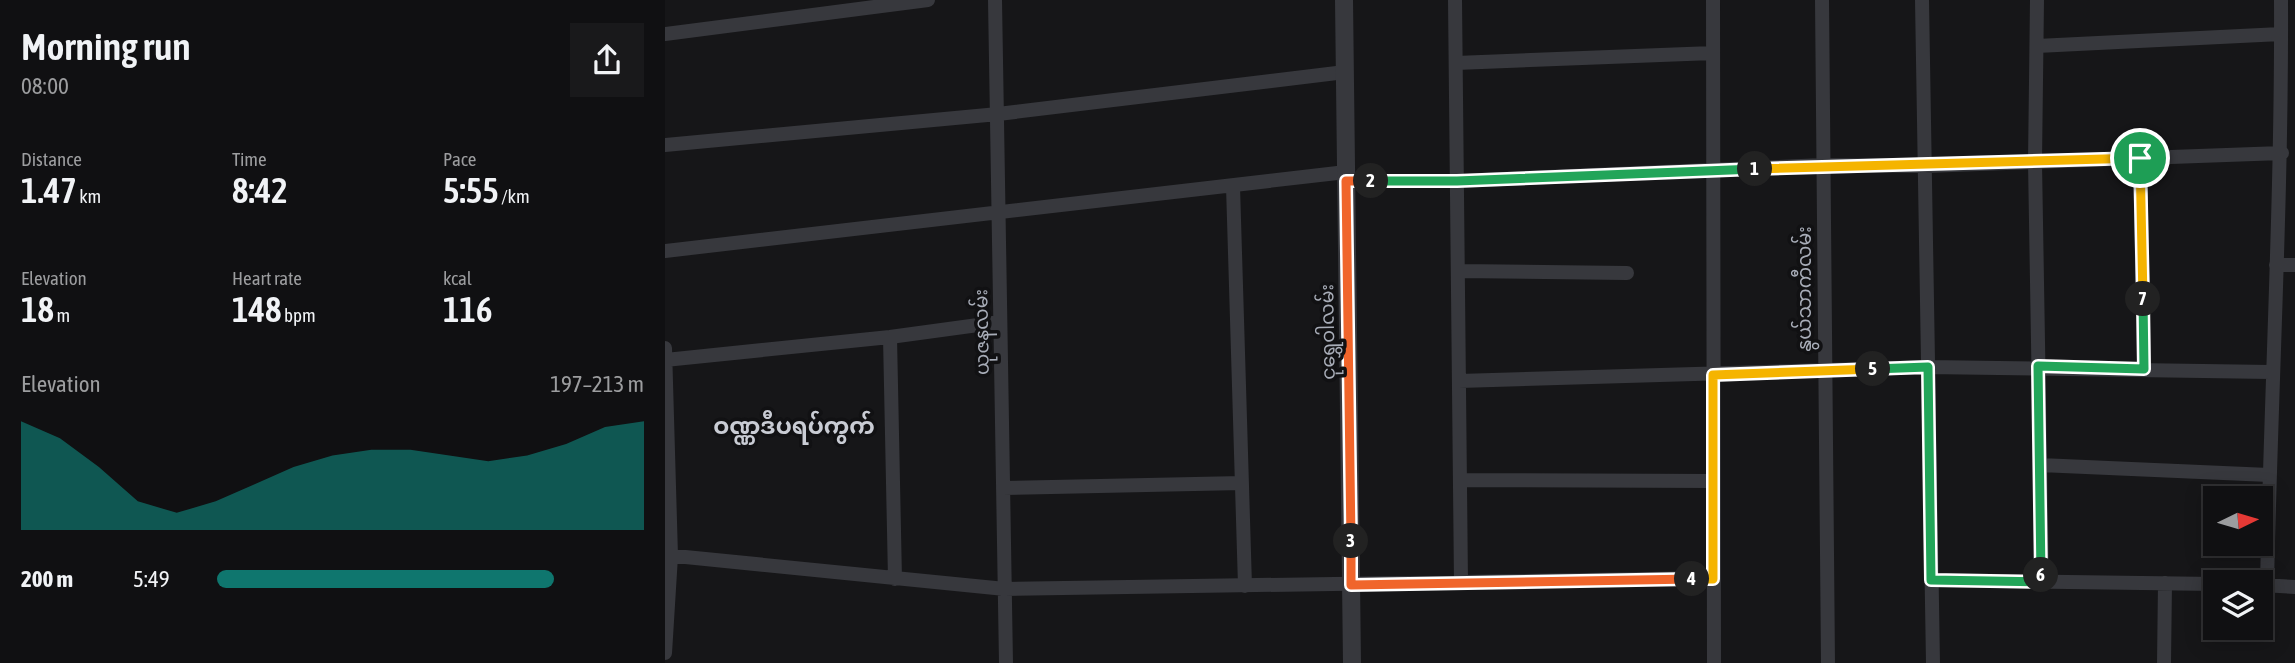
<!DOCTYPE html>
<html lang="en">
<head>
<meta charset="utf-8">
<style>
	body { margin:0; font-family:"Asap Condensed","Noto Sans Myanmar",sans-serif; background:#19191b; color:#f1f3f6; height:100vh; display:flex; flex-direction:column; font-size:26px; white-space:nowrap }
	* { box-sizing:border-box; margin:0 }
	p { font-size:23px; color:#9c9d9f }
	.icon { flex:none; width:38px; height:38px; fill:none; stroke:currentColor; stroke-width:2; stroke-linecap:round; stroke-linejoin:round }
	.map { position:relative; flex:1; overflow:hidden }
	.sheet { display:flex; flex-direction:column; background:#101012; width:665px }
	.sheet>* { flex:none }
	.needle { width:46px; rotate:85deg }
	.fabs { position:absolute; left:1538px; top:486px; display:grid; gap:14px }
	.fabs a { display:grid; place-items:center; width:70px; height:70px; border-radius:0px; background:#101012; box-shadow:0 4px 18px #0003,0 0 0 2px #303032; font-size:35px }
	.pin { position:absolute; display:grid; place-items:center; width:60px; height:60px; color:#fff; margin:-30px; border:4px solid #fff; border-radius:50%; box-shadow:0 2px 7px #0007 }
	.km { position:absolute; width:35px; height:35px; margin:-18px; border-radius:50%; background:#222; color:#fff; font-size:19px; line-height:35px; text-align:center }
	.round { display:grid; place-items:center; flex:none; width:74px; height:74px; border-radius:0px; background:#19191b }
	.overview { display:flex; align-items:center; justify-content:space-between; height:119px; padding:0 21px }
	h1 { font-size:38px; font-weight:600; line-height:52px }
	.stats { display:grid; grid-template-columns:repeat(3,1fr); gap:10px; height:119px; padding:7px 21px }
	.stats div { display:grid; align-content:center }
	.stats b { font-size:35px; font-weight:600 }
	.stats small { font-size:19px; font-weight:400 }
	.stats p { font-size:19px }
	.chart { height:196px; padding:14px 21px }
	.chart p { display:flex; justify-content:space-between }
	.chart svg { width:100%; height:126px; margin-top:7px; fill:#0f766e; opacity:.7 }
	ul { padding:0 21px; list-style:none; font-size:23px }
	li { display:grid; grid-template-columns:112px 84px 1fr; align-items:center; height:52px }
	li i { height:18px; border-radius:9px; background:#0f766e }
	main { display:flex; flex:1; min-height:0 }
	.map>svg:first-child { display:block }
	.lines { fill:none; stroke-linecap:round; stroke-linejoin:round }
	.minor { stroke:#37383d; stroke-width:14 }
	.tertiary { stroke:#37383d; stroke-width:18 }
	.split-1-casing { stroke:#fff; stroke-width:14 }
	.split-2-casing { stroke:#fff; stroke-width:14 }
	.split-3-casing { stroke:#fff; stroke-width:14 }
	.split-4-casing { stroke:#fff; stroke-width:14 }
	.split-5-casing { stroke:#fff; stroke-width:14 }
	.split-6-casing { stroke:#fff; stroke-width:14 }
	.split-7-casing { stroke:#fff; stroke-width:14 }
	.split-8-casing { stroke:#fff; stroke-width:14 }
	.split-1 { stroke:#f5b400; stroke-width:9 }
	.split-2 { stroke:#22a559; stroke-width:9 }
	.split-3 { stroke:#f0652b; stroke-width:9 }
	.split-4 { stroke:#f0652b; stroke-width:9 }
	.split-5 { stroke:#f5b400; stroke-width:9 }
	.split-6 { stroke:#22a559; stroke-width:9 }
	.split-7 { stroke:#22a559; stroke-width:9 }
	.split-8 { stroke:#f5b400; stroke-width:9 }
	.labels { text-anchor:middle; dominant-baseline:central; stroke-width:7; stroke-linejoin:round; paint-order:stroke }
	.street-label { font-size:19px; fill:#a8adb8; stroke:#111113 }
	.quarter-label { font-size:23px; font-weight:bold; fill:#c9ccd4; stroke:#111113 }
</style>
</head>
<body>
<main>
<section class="sheet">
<div class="overview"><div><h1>Morning run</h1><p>08:00</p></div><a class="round"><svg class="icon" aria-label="share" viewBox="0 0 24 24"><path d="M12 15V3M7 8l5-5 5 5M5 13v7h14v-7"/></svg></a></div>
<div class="stats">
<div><p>Distance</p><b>1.47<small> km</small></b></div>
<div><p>Time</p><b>8:42</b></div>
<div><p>Pace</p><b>5:55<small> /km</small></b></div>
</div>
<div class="stats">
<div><p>Elevation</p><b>18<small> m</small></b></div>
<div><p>Heart rate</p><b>148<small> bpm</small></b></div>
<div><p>kcal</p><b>116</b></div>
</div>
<div class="chart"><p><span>Elevation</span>197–213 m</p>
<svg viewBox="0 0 160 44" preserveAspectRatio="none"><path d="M0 44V6L10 12L20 22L30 34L40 38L50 34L60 28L70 22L80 18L90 16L100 16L110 18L120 20L130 18L140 14L150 8L160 6V44z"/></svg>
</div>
<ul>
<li><b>200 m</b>5:49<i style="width:79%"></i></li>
</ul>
</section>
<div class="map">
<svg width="1630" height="663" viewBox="0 0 1630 663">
	<rect width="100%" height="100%" fill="#161618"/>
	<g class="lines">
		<path class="minor" d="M330,0L341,663
			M790,0L796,583
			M1048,0L1049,663
			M1157,0L1163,663
			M1257,0L1268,663
			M1372,0L1370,162L1377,582
			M0,34L263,0
			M1372,46L1616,34
			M791,63L1048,53
			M0,145L333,114L680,72
			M1475,158L1479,369
			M681,181H792L1159,165L1260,166L1617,153
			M568,186L580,586
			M0,251L681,172
			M1611,265H1630
			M793,271L962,273
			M225,337L230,579
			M0,348L6,556L0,653
			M0,360L225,337L335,322
			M794,381L1263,367L1606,372
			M1375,465L1604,475
			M795,480L1048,481
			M338,488L577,483
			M0,555L340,589L1048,578
			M1266,580L1550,584
			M1596,585L1630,587
			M1602,585C1606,390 1617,195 1616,0
			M1499,663L1500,583"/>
		<path class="tertiary" d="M679,0L687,663"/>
	</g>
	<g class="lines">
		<defs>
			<path id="split-1" d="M1090,169L1475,158"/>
			<path id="split-2" d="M706,181H792L1090,169"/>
			<path id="split-3" d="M686,541L681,181H706"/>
			<path id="split-4" d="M686,541V585L1027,579"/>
			<path id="split-5" d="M1027,579H1048V375L1208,369"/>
			<path id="split-6" d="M1208,369L1263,367L1266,580L1377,582L1376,575"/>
			<path id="split-7" d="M1376,575L1373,366L1479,369L1478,299"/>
			<path id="split-8" d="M1475,158L1478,299"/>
		</defs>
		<use href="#split-1" class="split-1-casing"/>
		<use href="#split-2" class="split-2-casing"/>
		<use href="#split-3" class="split-3-casing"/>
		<use href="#split-4" class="split-4-casing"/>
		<use href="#split-5" class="split-5-casing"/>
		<use href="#split-6" class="split-6-casing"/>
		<use href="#split-7" class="split-7-casing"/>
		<use href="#split-8" class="split-8-casing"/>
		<use href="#split-1" class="split-1"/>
		<use href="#split-2" class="split-2"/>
		<use href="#split-3" class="split-3"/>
		<use href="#split-4" class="split-4"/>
		<use href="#split-5" class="split-5"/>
		<use href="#split-6" class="split-6"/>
		<use href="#split-7" class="split-7"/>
		<use href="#split-8" class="split-8"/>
	</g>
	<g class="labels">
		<g class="street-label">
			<text transform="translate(1139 289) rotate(-90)">နွယ်သာကီလမ်း</text>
			<text transform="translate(316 332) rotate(-91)">ယုဇနလမ်း</text>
			<text transform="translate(662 332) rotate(-91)">ငုရွှေဝါလမ်း</text>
		</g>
		<g class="quarter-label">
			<text x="129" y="426">ဝဏ္ဏဒီပရပ်ကွက်</text>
		</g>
	</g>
</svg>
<div class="fabs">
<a><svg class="needle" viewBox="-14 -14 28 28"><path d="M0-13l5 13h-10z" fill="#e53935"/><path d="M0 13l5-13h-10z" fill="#9c9d9f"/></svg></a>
<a><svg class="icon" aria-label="layers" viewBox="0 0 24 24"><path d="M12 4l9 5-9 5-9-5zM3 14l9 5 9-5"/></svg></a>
</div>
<div class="pin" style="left:1475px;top:158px;background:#1e9e55"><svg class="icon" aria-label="arrive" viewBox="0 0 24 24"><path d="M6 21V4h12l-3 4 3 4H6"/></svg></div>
<b class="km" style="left:1090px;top:169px">1</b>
<b class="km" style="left:706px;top:181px">2</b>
<b class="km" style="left:686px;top:541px">3</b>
<b class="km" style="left:1027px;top:579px">4</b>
<b class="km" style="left:1208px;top:369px">5</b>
<b class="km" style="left:1376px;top:575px">6</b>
<b class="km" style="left:1478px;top:299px">7</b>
</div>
</main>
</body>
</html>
